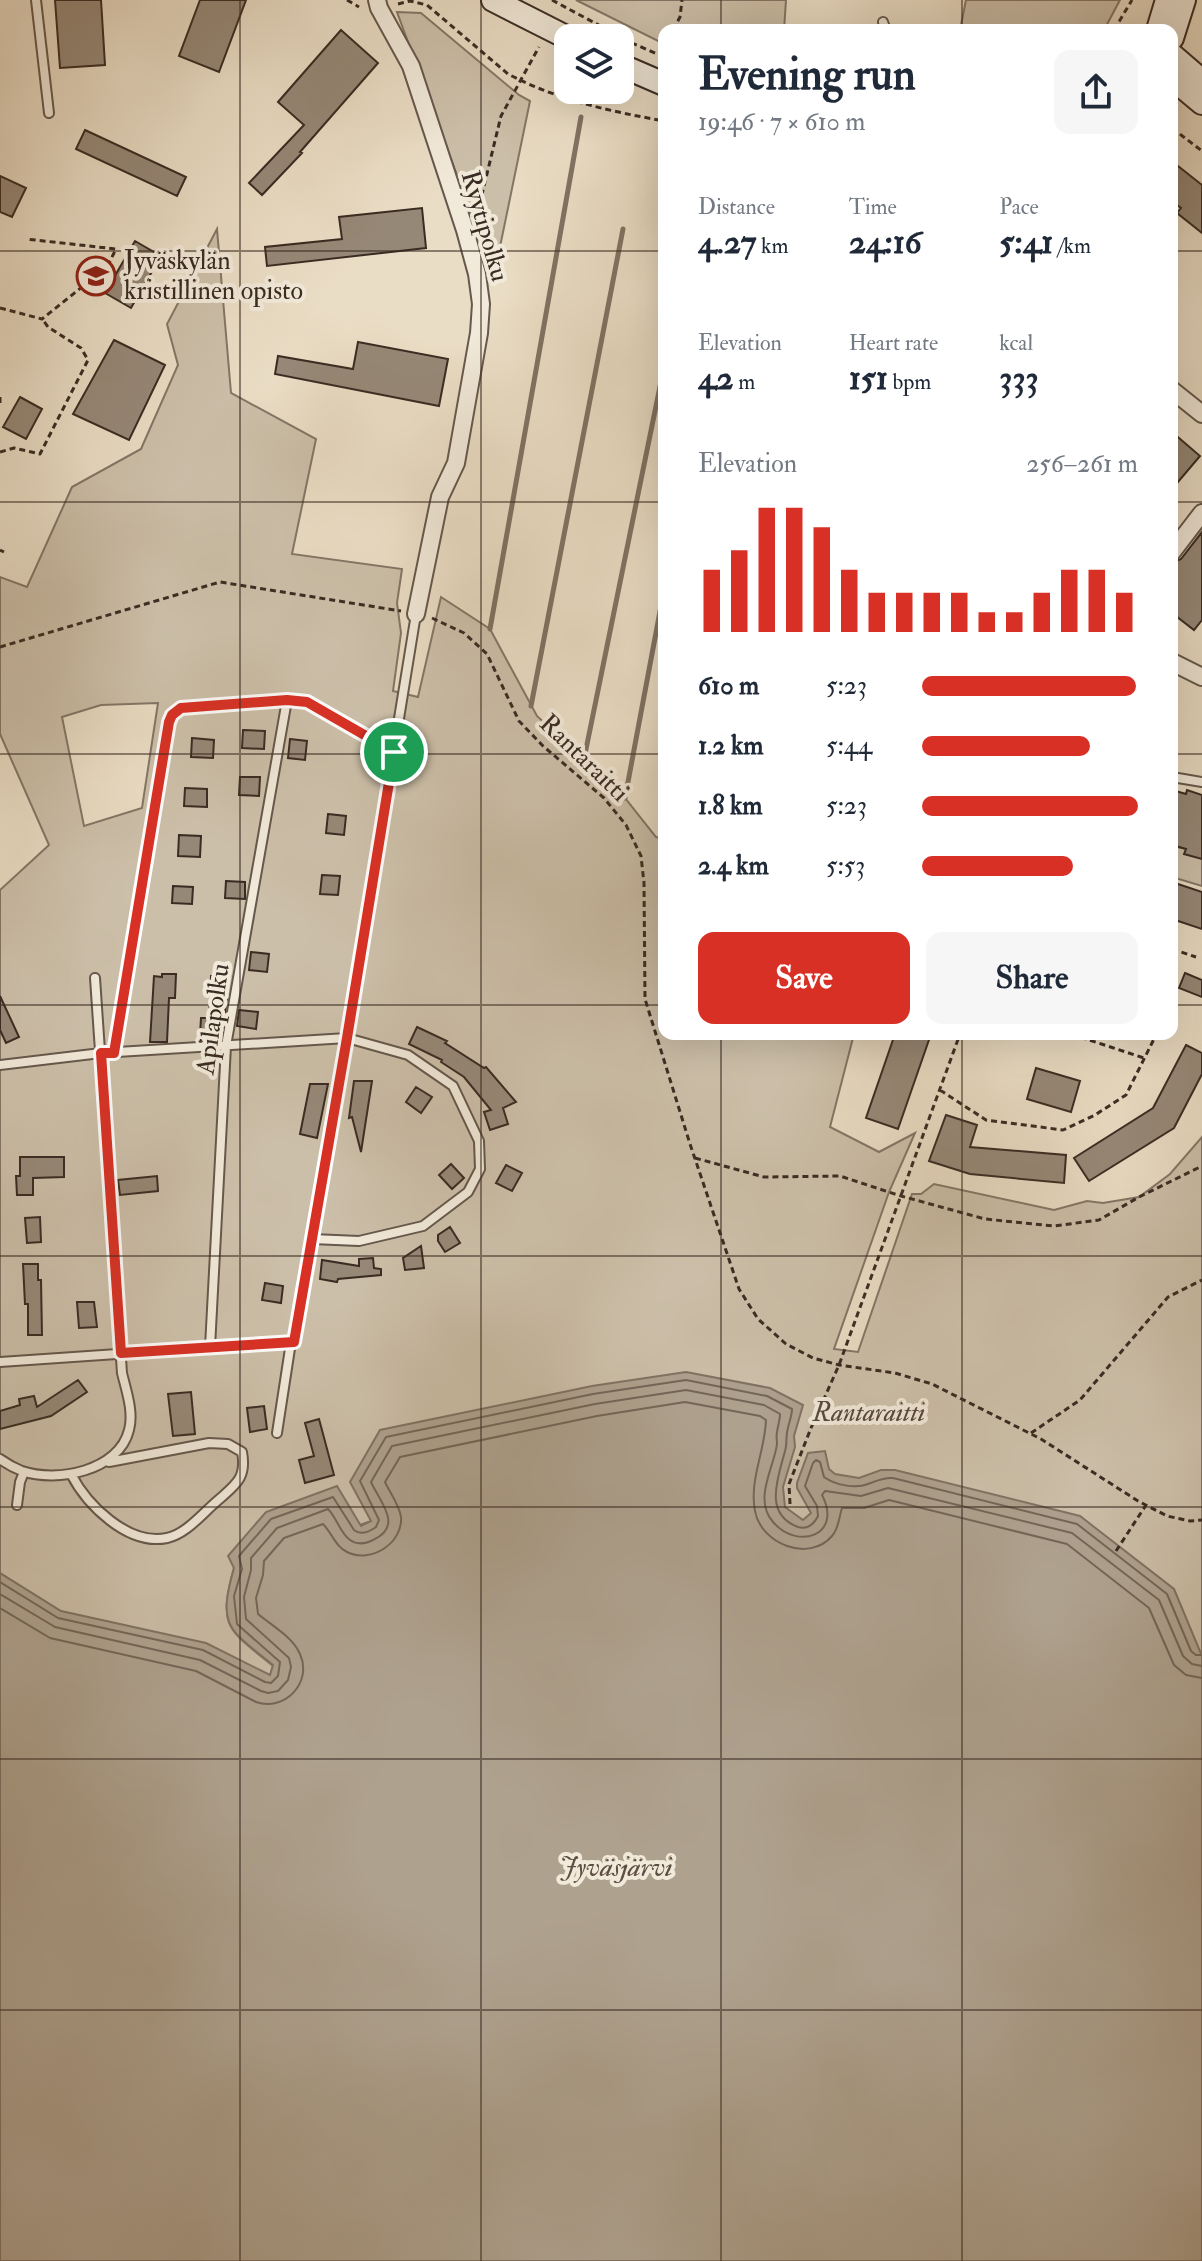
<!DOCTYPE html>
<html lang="en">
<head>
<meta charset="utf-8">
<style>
	body { margin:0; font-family:"IM FELL Double Pica",serif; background:#f6f6f7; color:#1f2937; height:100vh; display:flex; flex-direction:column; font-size:30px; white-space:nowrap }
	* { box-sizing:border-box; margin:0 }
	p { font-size:26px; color:#747a83 }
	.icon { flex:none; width:44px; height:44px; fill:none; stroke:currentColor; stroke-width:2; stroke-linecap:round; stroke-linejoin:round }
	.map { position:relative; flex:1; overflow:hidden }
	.drawer { position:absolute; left:658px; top:24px; width:520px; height:1016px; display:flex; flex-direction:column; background:#fff; border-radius:16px; box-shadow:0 8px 32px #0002 }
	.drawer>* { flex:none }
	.tools { position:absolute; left:554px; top:24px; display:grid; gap:16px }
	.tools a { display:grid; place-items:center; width:80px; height:80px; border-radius:16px; background:#fff; box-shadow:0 8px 32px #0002; font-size:40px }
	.pin { position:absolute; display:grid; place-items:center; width:68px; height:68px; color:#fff; margin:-34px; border:4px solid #fff; border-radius:50%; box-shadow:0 2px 8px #0007 }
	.round { display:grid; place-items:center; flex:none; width:84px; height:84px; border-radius:16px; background:#f6f6f7 }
	.overview { display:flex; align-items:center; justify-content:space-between; height:136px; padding:0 40px }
	h1 { font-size:44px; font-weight:700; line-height:60px }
	.metrics { display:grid; grid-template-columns:repeat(3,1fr); gap:12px; height:136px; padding:8px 40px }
	.metrics div { display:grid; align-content:center }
	.metrics b { font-size:34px; font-weight:700 }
	.metrics small { font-size:22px; font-weight:400 }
	.metrics p { font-size:22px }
	.chart { height:224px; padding:16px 40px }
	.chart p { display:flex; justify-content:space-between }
	.chart svg { width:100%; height:144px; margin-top:8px; stroke:#d93025; stroke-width:6 }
	.primary-button { display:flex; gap:16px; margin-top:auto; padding:16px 40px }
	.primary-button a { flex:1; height:92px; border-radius:16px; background:#d93025; color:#fff; font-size:32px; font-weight:700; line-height:92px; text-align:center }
	.primary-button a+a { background:#f6f6f7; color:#1f2937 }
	ul { padding:0 40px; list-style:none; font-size:26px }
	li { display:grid; grid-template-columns:128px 96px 1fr; align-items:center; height:60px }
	li i { height:20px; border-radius:10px; background:#d93025 }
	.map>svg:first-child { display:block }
	.green { fill:#ccbfa9; stroke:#837666; stroke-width:2; fill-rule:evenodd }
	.water { fill:#aea18e; stroke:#807263; stroke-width:2 }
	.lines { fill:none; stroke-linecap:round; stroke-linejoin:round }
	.shore { stroke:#746658; stroke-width:2 }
	.stream { stroke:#807263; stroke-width:5 }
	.building { fill:#968877; stroke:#3a2c23; stroke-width:2 }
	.service-casing { stroke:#66584c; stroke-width:12 }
	.minor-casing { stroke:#66584c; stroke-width:20 }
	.secondary-casing { stroke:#3a2c23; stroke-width:26 }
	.path { stroke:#3a2c23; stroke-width:3; stroke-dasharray:6 4; stroke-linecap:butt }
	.service { stroke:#f1e9d9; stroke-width:8 }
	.minor { stroke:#f1e9d9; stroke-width:16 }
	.secondary { stroke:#f1e9d9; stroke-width:22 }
	.route-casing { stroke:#fff; stroke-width:16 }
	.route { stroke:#d93025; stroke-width:10 }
	.grid { fill:none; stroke:#3a2c23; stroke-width:2; stroke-opacity:0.55 }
	.labels { text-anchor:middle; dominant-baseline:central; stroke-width:8; stroke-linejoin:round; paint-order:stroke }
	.street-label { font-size:26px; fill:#3a2c23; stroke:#f1e9d9 }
	.poi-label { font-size:26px; fill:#3a2c23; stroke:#f1e9d9; text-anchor:start }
	.park-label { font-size:26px; font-style:italic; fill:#57493e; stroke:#f1e9d9 }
	.water-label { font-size:28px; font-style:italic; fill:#5d4f43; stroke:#f1e9d9 }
</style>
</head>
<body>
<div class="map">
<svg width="1202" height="2261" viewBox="0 0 1202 2261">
	<rect width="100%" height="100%" fill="#eaddc5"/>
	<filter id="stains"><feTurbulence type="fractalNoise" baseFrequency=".0025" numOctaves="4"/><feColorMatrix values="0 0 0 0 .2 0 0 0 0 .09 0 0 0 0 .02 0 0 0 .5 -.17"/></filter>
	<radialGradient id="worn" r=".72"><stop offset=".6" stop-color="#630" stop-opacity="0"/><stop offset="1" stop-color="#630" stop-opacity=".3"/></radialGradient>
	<path class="green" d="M576,0H786L784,30H664V44Z
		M966,0H1120L1104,30H960Z
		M397,12L421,13L519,95L530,101L494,276Z
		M217,229L231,393L316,439L292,554L402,569L397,603L401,633L393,691L418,697L441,597L490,629L537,716L625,798L656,837L664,839V1034H854L830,1127L879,1152L915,1133L889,1192L834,1349L858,1352L912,1194H921L934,1184L1054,1210L1087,1201L1103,1203L1139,1197L1170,1174L1202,1137V1996L371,1521L234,1568C217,1628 229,1630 273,1666L270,1676L207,1644L0,2015V890L49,845L0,734V577L27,587L72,487L141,449L178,365L167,324ZM158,703L142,808L84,826L62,717L101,705Z
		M1172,846L1202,852V886L1172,877Z"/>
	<path class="water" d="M686,1372L770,1388L803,1405L794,1436L795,1447L783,1487L785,1507L803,1520L811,1513L797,1488V1483L808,1453L825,1451L829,1469L835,1474L859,1478L881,1470H895L1080,1516L1174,1589L1202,1656V2261H0V1573L61,1611L206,1643L270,1675L273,1665C229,1629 217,1628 234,1568L228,1556L266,1512L337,1486L361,1526L371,1521L350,1482L380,1430L592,1386Z"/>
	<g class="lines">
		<path class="shore" d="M0,1582L58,1618L203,1650L265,1682L271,1683L278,1676L280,1662L237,1624L234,1596L242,1569L239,1556L271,1519L333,1497L354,1530C361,1536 369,1532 376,1527L379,1520L360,1481L386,1437L593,1394L686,1380L767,1396L792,1409C792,1417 788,1424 787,1433C786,1439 787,1445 785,1451C778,1478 763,1514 798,1527C808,1530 814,1524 818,1516L817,1506L805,1486L813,1463L816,1460L820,1462L824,1477C835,1485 855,1489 868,1484C877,1481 883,1477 893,1478L1077,1524L1167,1594L1191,1651L1196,1655H1202
			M0,1594L55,1627L200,1660L261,1691L268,1693L278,1691L288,1680L291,1667L289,1658L246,1619L244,1597L251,1570V1558L277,1528L328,1509C337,1518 340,1533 350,1540C357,1545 365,1544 373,1540C404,1526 380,1502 371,1482L392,1446L595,1404L686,1390L764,1405L780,1414C780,1420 778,1425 777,1432C776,1436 777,1440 777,1444C774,1468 753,1499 773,1522C798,1551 843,1535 822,1495L825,1491L861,1496L888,1488L1072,1533L1159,1600L1183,1656L1192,1664L1202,1666
			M0,1608L50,1638L196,1671L256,1702C284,1712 313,1683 300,1654C293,1637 271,1625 258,1614L256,1598L263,1575L264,1561L284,1538L323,1524C332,1533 335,1546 347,1552C371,1564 403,1543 401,1517C399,1504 390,1493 385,1482L400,1457L597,1416L685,1402L760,1416L766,1420C765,1451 749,1480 755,1511C761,1544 809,1563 832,1536C839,1528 839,1517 842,1508H864L889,1500L1067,1544L1149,1608L1174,1665L1186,1675L1202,1678"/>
		<path class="stream" d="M490,629L581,117
			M531,706L623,229
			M584,759L664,367
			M625,798L664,590"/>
	</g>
	<path class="building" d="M55,0H101L105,65L60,68Z
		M200,0H246L219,72L179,56Z
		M341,30L378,63L300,152L302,153L262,195L249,183L304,125L278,102Z
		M85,130L186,177L177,196L76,149Z
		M1178,166L1202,185V233L1177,213L1181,208L1172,201V167L1176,170Z
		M0,176L26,188L12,217L0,212Z
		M422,208L426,248L267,266L265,247L342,239L339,217Z
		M135,241L161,256L131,308L105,293Z
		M114,340L165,365L129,440L73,414Z
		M358,342L448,359L439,406L275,374L278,356L353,369Z
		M20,397L42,409L26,439L3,427Z
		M1172,432L1200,456L1172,489Z
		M1202,532V620L1194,630L1172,613V563L1181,559Z
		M243,730L265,731L264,749L242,748Z
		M192,738L214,740L213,758L191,757Z
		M290,739L307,741L305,760L288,758Z
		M240,777H260L259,796L239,795Z
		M185,788L207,789V807L184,806Z
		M1172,790L1186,794L1187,790L1202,795V859L1184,854L1186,849L1172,845Z
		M328,814L346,816L344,835L326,833Z
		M179,835L201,836L200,857L178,856Z
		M322,875L340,876L338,895L320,894Z
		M226,881L245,882V899L225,898Z
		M1172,882L1202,892V929L1172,919Z
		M173,886L193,887L192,904L172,903Z
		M251,952L269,954L267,972L249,970Z
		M1185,973L1202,980V997L1179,988Z
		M162,974H176L175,998H169L167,1042H150L154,976L162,977Z
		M211,976L228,977L227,1000L221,1036L200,1035L201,1018H209Z
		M0,996L19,1037L6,1043L0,1030Z
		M239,1010L258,1012L256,1029L237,1026Z
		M417,1027L447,1041L445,1043L484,1068L486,1067L516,1102L503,1108L508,1124L490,1130L484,1112L491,1110L464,1077L441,1062L442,1060L409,1044Z
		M895,1034H931L898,1129L866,1118Z
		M1186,1045L1202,1053V1074L1174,1128L1089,1181L1074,1158L1153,1108Z
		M1036,1068L1080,1081L1071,1112L1027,1099Z
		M354,1081H372L361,1152L352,1117L349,1118Z
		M310,1084H328L317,1138L300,1134Z
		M416,1087L432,1097L421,1113L406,1102Z
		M946,1115L977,1125L970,1147L1066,1155L1064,1183L970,1174L929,1161Z
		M20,1157H64V1177L33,1178V1195H17L16,1176H20Z
		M451,1164L464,1178L452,1189L439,1175Z
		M506,1165L522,1173L512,1191L496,1183Z
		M157,1176L158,1191L120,1195L118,1180Z
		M40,1217L41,1242L27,1243L25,1218Z
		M450,1227L460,1243L445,1252L438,1241V1235Z
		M421,1246L424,1268L405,1270L403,1258Z
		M373,1258L374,1268L381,1269V1275L338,1279L337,1282L320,1279L322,1260L359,1266V1259Z
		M23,1264H38V1280H41L42,1335H28V1304H25Z
		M265,1283L283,1286L281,1303L262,1300Z
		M77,1302H94L97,1327L79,1328Z
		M78,1380L87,1392L51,1416L0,1429V1411L20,1405L19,1399L34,1396L37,1407Z
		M191,1392L195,1434L173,1436L168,1394Z
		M264,1406L267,1429L250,1432L247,1408Z
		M319,1419L334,1475L305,1483L299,1460L314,1456L305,1423Z"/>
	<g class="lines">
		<defs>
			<path id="service" d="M36,0L49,113
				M883,22L886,30
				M1172,777L1202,782
				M114,1053L169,722L172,715L181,708L287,700L307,702L394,752
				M0,1065L101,1053L347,1038L408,1055L453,1086L479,1141L480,1169L468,1192L423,1226L359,1241L312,1239
				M210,1347L226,1046L287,700
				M0,1362L291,1342
				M277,1433L291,1342H294L347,1038L416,614
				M0,1459C7,1464 14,1468 22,1471C57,1483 119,1471 129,1430C134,1412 126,1390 122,1373L95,978
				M71,1474C87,1505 128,1546 167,1538C186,1534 202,1514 216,1502C235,1485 247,1479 242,1452L228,1444L209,1443L109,1462
				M17,1505L20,1482L24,1472"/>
			<path id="minor" d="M377,0L379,8L411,66L465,230L477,274L481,304L479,333L456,463L440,497L416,614
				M1172,390L1202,414
				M1172,552L1202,513
				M1172,662L1202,677"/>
			<path id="secondary" d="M493,0L568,38
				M1158,30L1167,0
				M1172,38L1184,0
				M1172,55L1202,81
				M620,65L664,84
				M1172,78L1202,103"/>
		</defs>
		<use href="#service" class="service-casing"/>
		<use href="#minor" class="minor-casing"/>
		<use href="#secondary" class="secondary-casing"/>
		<path class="path" d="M347,0L359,7
			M552,0L632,43L664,57
			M398,4L410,1L427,5L508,74C557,100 609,111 664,121
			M673,30L680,17L682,0
			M1114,30L1132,0
			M1172,117L1177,110
			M1172,128L1202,151
			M477,215L501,116L539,47
			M0,308L42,319L87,283L101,279L116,249L26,239
			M0,397V404
			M0,452L14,448L40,454L88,360L81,348L48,327L43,320
			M0,550L4,552
			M432,618L464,633L487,654L519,721L543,746L604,798L626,825L641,856L644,883L645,999L690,1144L739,1289L758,1319L786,1344L813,1358L839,1365L895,1373L932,1384L1041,1439L1138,1501L1167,1516L1190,1521L1202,1520
			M0,647L220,582L401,611
			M1172,949L1196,957
			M1071,1034L1144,1058
			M940,1090L986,1120L1063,1130L1095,1115L1126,1095L1155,1037
			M695,1158L764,1177L840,1176L901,1196L985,1219L1054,1226L1099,1220L1139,1197L1202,1166
			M1031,1433L1080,1400L1168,1297L1202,1280
			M790,1504L789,1484L811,1428L839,1365L960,1034
			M1116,1551L1146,1505"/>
		<use href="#service" class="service"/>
		<use href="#minor" class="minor"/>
		<use href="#secondary" class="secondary"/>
	</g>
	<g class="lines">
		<defs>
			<path id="route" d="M287,700L307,702L394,752L347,1038L294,1342L121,1353L101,1053H114L169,722L172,715L181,708Z"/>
		</defs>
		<use href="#route" class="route-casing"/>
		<use href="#route" class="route"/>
	</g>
	<path class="grid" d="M240,0V2261M481,0V2261M721,0V30M962,0V30M0,251H664M1172,251H1202M0,502H664M1172,502H1202M0,754H664M1172,754H1202M0,1005H664M1172,1005H1202M721,1034V2261M962,1034V2261M0,1256H1202M0,1507H1202M0,1759H1202M0,2010H1202"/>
	<defs>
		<symbol id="school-ring" viewBox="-11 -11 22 22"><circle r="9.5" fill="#f1e9d9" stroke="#8f2418" stroke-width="1.5"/><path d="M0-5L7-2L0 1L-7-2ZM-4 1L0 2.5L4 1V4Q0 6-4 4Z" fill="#8f2418"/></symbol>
	</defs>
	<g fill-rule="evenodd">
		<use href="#school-ring" x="74" y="254" width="44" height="44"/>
	</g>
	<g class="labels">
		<g class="street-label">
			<text transform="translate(485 226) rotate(74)">Ryytipolku</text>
			<text transform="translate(584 758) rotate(44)">Rantaraitti</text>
			<text transform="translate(213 1019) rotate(-82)">Apilapolku</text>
		</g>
		<g class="poi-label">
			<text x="124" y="261">Jyväskylän<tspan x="124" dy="30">kristillinen opisto</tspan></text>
		</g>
		<g class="park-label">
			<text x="869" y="1413">Rantaraitti</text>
		</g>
		<g class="water-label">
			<text x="616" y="1867">Jyväsjärvi</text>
		</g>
	</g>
	<rect width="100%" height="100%" filter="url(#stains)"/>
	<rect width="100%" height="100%" fill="url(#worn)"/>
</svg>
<div class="tools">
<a><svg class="icon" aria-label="layers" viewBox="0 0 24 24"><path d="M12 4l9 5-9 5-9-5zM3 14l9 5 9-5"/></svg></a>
</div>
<div class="pin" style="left:394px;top:752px;background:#1e9e55"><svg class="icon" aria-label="arrive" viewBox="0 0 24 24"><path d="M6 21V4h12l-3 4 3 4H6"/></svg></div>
<section class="drawer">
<div class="overview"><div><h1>Evening run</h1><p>19:46 · 7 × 610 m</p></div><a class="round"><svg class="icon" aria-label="share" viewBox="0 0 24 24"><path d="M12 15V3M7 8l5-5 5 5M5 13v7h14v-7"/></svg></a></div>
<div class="metrics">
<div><p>Distance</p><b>4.27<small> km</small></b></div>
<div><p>Time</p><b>24:16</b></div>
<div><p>Pace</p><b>5:41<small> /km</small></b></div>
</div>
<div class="metrics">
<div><p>Elevation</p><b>42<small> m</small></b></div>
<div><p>Heart rate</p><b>151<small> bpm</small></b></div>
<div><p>kcal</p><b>333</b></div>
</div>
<div class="chart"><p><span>Elevation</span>256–261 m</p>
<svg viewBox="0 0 160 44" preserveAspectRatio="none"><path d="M5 44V25M15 44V19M25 44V6M35 44V6M45 44V12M55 44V25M65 44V32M75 44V32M85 44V32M95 44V32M105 44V38M115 44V38M125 44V32M135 44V25M145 44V25M155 44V32"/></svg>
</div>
<ul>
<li><b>610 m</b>5:23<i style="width:99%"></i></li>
<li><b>1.2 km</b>5:44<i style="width:78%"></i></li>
<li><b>1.8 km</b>5:23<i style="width:100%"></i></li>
<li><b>2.4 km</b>5:53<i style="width:70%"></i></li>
</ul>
<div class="primary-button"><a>Save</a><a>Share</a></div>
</section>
</div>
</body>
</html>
